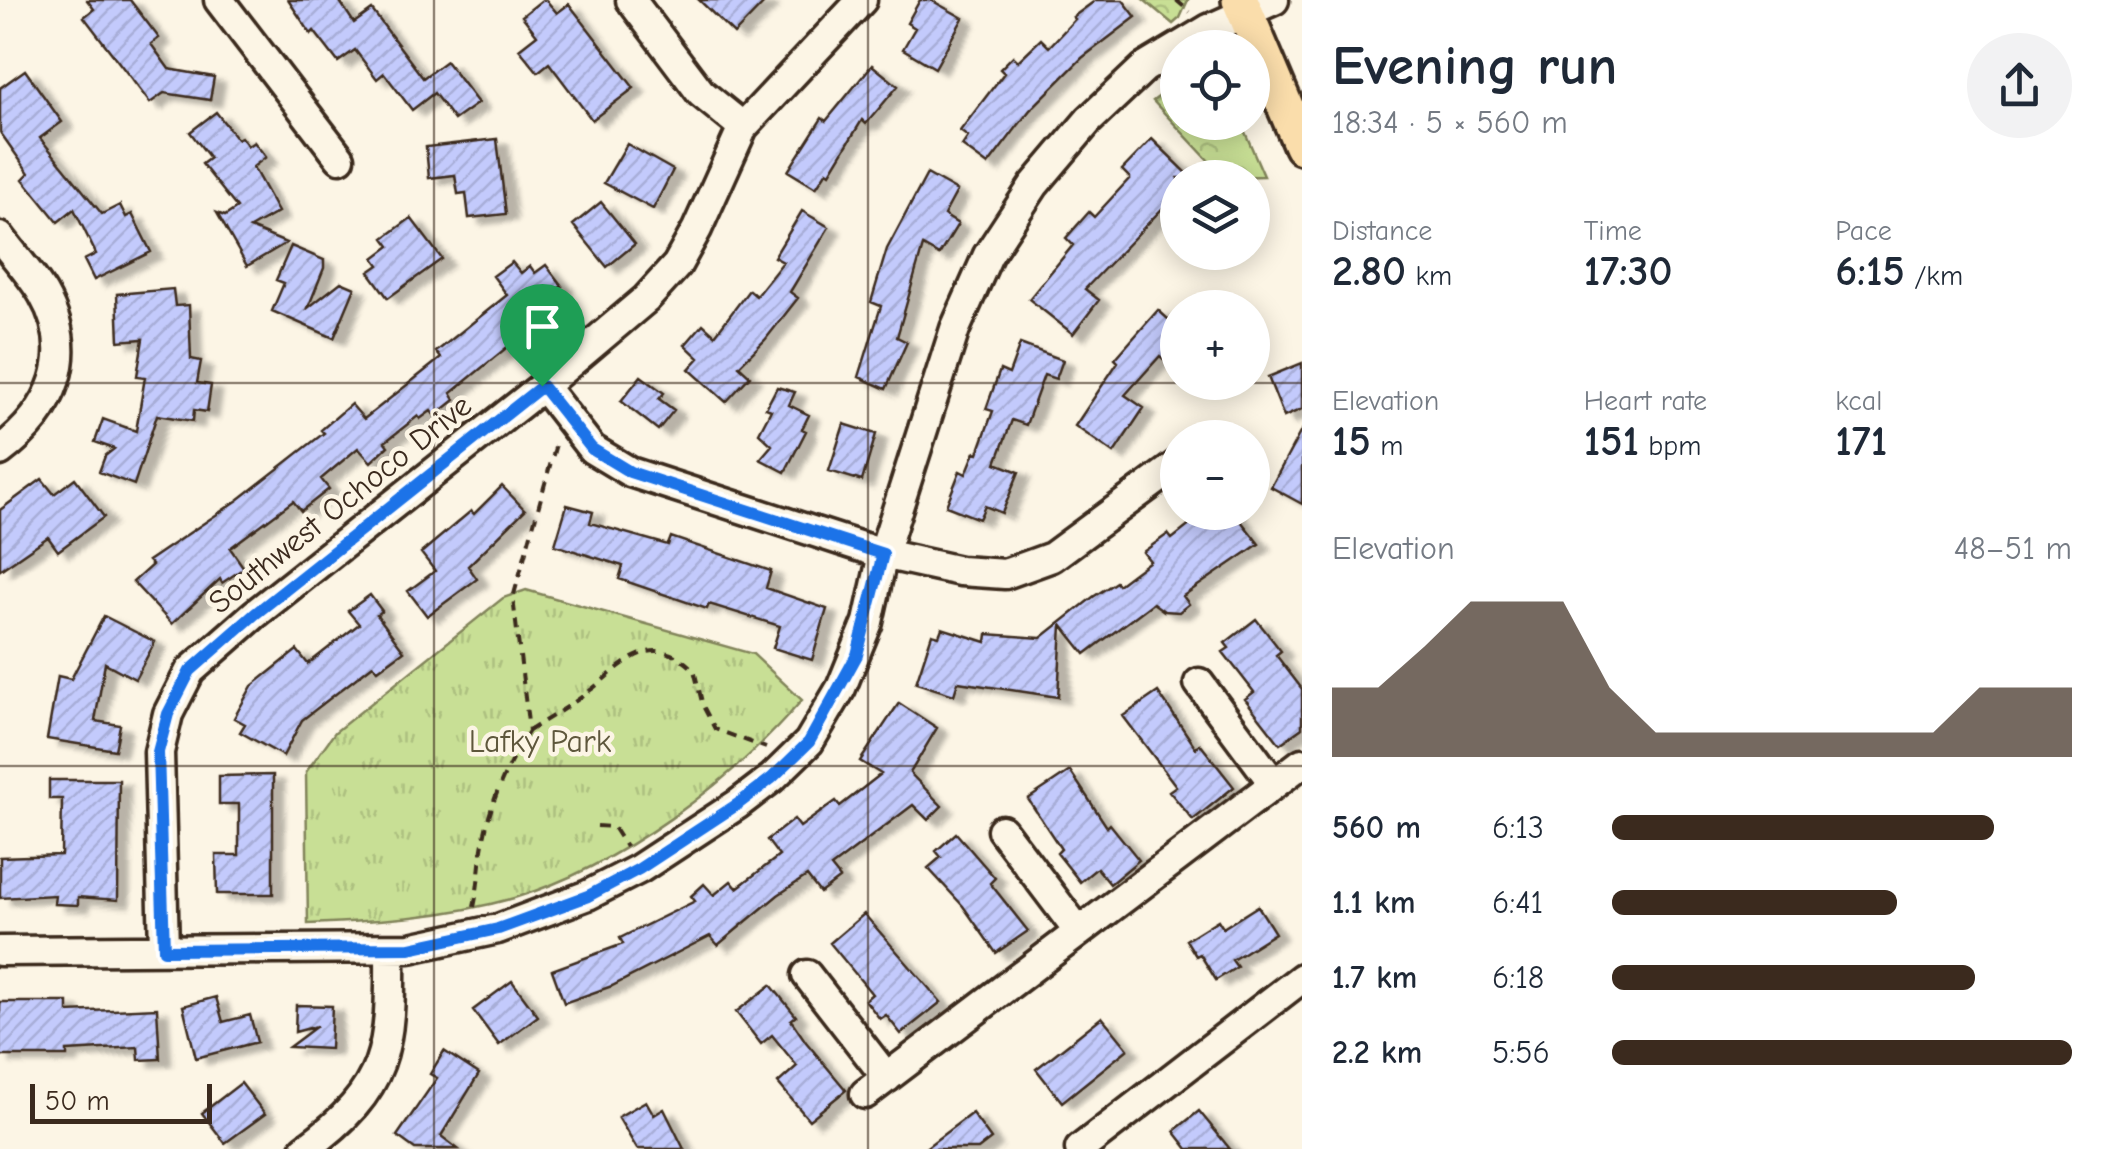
<!DOCTYPE html>
<html lang="en">
<head>
<meta charset="utf-8">
<style>
	body { margin:0; font-family:"Comic Neue",sans-serif; background:#f2f2f3; color:#1f2937; height:100vh; display:flex; flex-direction:column; font-size:38px; white-space:nowrap }
	* { box-sizing:border-box; margin:0 }
	p { font-size:32px; color:#747a83 }
	.icon { flex:none; width:55px; height:55px; fill:none; stroke:currentColor; stroke-width:2; stroke-linecap:round; stroke-linejoin:round }
	.map { position:relative; flex:1; overflow:hidden }
	.details { display:flex; flex-direction:column; background:#fff; width:800px }
	.details>* { flex:none }
	.fabs { position:absolute; left:1160px; top:30px; display:grid; gap:20px }
	.fabs a { display:grid; place-items:center; width:110px; height:110px; border-radius:50%; background:#fff; box-shadow:0 5px 25px #0003; font-size:50px }
	.scale { position:absolute; left:30px; bottom:25px; width:182px; box-sizing:border-box; padding-left:10px; border:5px solid #3b2a1e; border-top:0; font-size:28px; line-height:35px; white-space:nowrap; color:#3b2a1e; -webkit-text-stroke:8px #fcf5e5; paint-order:stroke }
	.pin { position:absolute; display:grid; place-items:center; width:85px; height:85px; color:#fff; margin:-102px -42px; border-radius:50% 50% 50% 0; rotate:-45deg; box-shadow:0 0 10px #0007 }
	.pin .icon { rotate:45deg }
	.round { display:grid; place-items:center; flex:none; width:105px; height:105px; border-radius:52px; background:#f2f2f3 }
	.summary { display:flex; align-items:center; justify-content:space-between; height:170px; padding:0 30px }
	h1 { font-size:55px; font-weight:800; line-height:75px }
	.figures { display:grid; grid-template-columns:repeat(3,1fr); gap:15px; height:170px; padding:10px 30px }
	.figures div { display:grid; align-content:center }
	.figures b { font-size:42px; font-weight:800 }
	.figures small { font-size:28px; font-weight:400 }
	.figures p { font-size:28px }
	.chart { height:280px; padding:20px 30px }
	.chart p { display:flex; justify-content:space-between }
	.chart svg { width:100%; height:180px; margin-top:10px; fill:#3b2a1e; opacity:.7 }
	ul { padding:0 30px; list-style:none; font-size:32px }
	li { display:grid; grid-template-columns:160px 120px 1fr; align-items:center; height:75px }
	li i { height:25px; border-radius:12px; background:#3b2a1e }
	main { display:flex; flex:1; min-height:0 }
	.map>svg:first-child { display:block }
	.forest { fill:url(#forest-crowns); stroke:#82845a; stroke-width:2.5 }
	.park { fill:url(#park-tufts); stroke:#82845a; stroke-width:2.5 }
	.building { fill:url(#building-hatch); stroke:#3b2a1e; stroke-width:2.5; filter:url(#shadow) }
	.lines { fill:none; stroke-linecap:round; stroke-linejoin:round }
	.minor-casing { stroke:#3b2a1e; stroke-width:35 }
	.major-casing { stroke:#3b2a1e; stroke-width:42 }
	.path { stroke:#3b2a1e; stroke-width:4; stroke-dasharray:10 8; stroke-linecap:butt }
	.minor { stroke:#fcf5e5; stroke-width:28 }
	.major { stroke:#faddab; stroke-width:35 }
	.route-casing { stroke:#fff; stroke-width:20 }
	.route { stroke:#1a73e8; stroke-width:12 }
	.grid { fill:none; stroke:#3b2a1e; stroke-width:2.5; stroke-opacity:0.55 }
	.labels { text-anchor:middle; dominant-baseline:central; stroke-width:9; stroke-linejoin:round; paint-order:stroke }
	.street-label { font-size:32px; fill:#3b2a1e; stroke:#fcf5e5 }
	.park-label { font-size:32px; fill:#5e573c; stroke:#fcf5e5 }
</style>
</head>
<body>
<main>
<div class="map">
<svg width="1302" height="1149" viewBox="0 0 1302 1149">
	<defs>
		<pattern id="forest-crowns" width="20" height="18" patternUnits="userSpaceOnUse" patternTransform="scale(2.5)"><rect width="20" height="18" fill="#c8df95"/><path d="M2 6a3 3 0 1 1 6 0M12 15a3 3 0 1 1 6 0" fill="none" stroke="#adc080"/></pattern>
		<pattern id="park-tufts" width="24" height="20" patternUnits="userSpaceOnUse" patternTransform="scale(2.5)"><rect width="24" height="20" fill="#c8df95"/><path d="M3 7l-1-3M5 7V3M7 7l1-3M15 17l-1-3M17 17v-4M19 17l1-3" fill="none" stroke="#adc080"/></pattern>
		<pattern id="building-hatch" width="6" height="6" patternUnits="userSpaceOnUse" patternTransform="scale(2.5)"><rect width="6" height="6" fill="#c3cafc"/><path d="M-1 1l2-2M0 6l6-6M5 7l2-2" fill="none" stroke="#a8aed8"/></pattern>
		<filter id="shadow"><feDropShadow dx="11" dy="6" stdDeviation="2.5" flood-color="#0004"/></filter>
	</defs>
	<rect width="100%" height="100%" fill="#fcf5e5"/>
	<filter id="ink" filterUnits="userSpaceOnUse"><feTurbulence type="fractalNoise" baseFrequency=".01" numOctaves="2"/><feDisplacementMap in="SourceGraphic" scale="20" xChannelSelector="R" yChannelSelector="G"/><feConvolveMatrix kernelMatrix="1 2 1 2 8 2 1 2 1" color-interpolation-filters="sRGB"/></filter>
	<g filter="url(#ink)">
		<path class="forest" d="M1144,0H1188L1180,18L1173,24Z
			M1177,83L1178,122L1241,123L1264,176L1224,177L1153,101Z"/>
		<path class="park" d="M526,590L753,654L802,700C731,783 620,866 514,898C447,917 377,921 308,924L306,772L335,732L503,598Z"/>
		<path class="building" d="M87,0H130L159,38L151,44L169,69L214,77L210,100L164,93L150,103L84,17L94,9Z
			M288,0H339L354,23L372,10L423,78L446,61L478,103L454,120L434,93L412,110L384,73L377,79L355,50L338,62L314,31L311,34Z
			M542,0H546L557,13L569,4L634,88L592,120L549,63L538,72L519,49L537,35L522,16Z
			M699,0H767L734,34Z
			M920,0H931L963,18L935,68L903,49L915,28L907,23Z
			M1096,0H1123L1136,17L1082,58L1030,110L988,165L962,146L968,137L960,131L1004,73L1000,69L1013,56L1018,61L1041,39L1049,47L1075,19L1073,17Z
			M872,65L898,86L866,124L862,120L830,173L827,171L816,188L788,171L822,118L826,121Z
			M25,70L62,122L40,138L102,214L120,205L126,217L132,214L151,252L94,280L84,260L96,254L74,209L58,222L23,179L29,173L0,132V88Z
			M216,112L237,139L241,137L248,146L254,142L266,157L253,167L278,212L250,228L286,243L247,266L217,213L225,216L237,208L202,164L210,158L190,132Z
			M497,139L506,214L469,218L466,193L458,194L455,175L429,178L426,147Z
			M1152,139L1192,178H1178V192L1085,289L1099,300L1073,334L1029,299L1073,245L1066,238L1089,212L1094,217L1130,178L1122,170Z
			M627,144L673,170L653,209L604,183Z
			M927,174L957,191L944,215L958,224L939,255L923,246L897,337L907,342L886,389L859,377L881,306L871,302L887,249Z
			M601,202L635,244L607,267L573,225Z
			M802,211L829,227L790,292L798,298L765,340L739,366L750,376L726,402L689,369L699,358L685,345L703,324L715,335L749,290L756,296L783,262L774,257Z
			M411,218L442,259L388,298L369,272L379,265L374,258L390,246L384,238Z
			M291,246L324,260V268L308,308L341,282L355,288L334,338L272,311L284,283L276,280Z
			M512,262L521,273L530,266L535,273L546,265L562,286L547,297L555,308L451,393L455,400L435,416L431,411L420,419L418,416L385,442L388,446L371,462L358,448L321,479L329,489L301,511L293,501L230,548L244,568L222,583L220,579L172,624L133,582L152,565L148,561L238,500L324,433L321,430L351,404L364,419L441,358L436,352L507,295L493,276Z
			M173,289L175,306L189,305L191,359L201,361L197,383L211,385L207,412L194,410L193,421L157,415L134,485L99,472L105,456L114,449L95,442L103,419L136,431L145,377L137,376L143,339L119,341L117,294Z
			M1158,310L1178,328V372L1160,356L1125,395L1144,408L1114,453L1075,426L1118,362L1115,359Z
			M1020,344L1063,360L1056,379L1044,375L1026,425L1012,420L996,463L1019,472L1002,513L985,506L979,519L946,506L960,471L966,474L975,452L978,453L993,411L986,409L1000,370L1009,374Z
			M1302,363V409L1284,417L1268,377Z
			M641,376L664,393L659,399L674,410L658,430L621,401Z
			M777,387L795,392L789,405L809,415L802,429L806,431L785,472L760,459L772,445L759,433L771,410L766,408Z
			M844,424L876,434L862,481L829,471Z
			M1302,429V504L1271,487Z
			M75,478L104,517L58,551L48,537L0,570V510L42,479L54,494Z
			M502,486L525,510L468,566L477,579L427,616L408,591L435,571L421,553L471,511L474,514Z
			M567,505L593,512L590,523L668,545L671,537L771,571L766,588L827,609L812,660L773,648L780,626L709,604L707,609L619,579L623,566L555,545Z
			M1206,512H1234L1259,544L1183,596L1189,604L1179,612L1164,611L1153,603L1085,654L1062,625L1058,697L958,682L954,695L916,683L932,634L939,636L942,628L986,642L987,634L1041,638L1093,597L1116,582L1118,585L1150,561L1143,552L1168,534L1172,539Z
			M370,595L382,611L377,615L404,651L378,670L373,665L302,720L283,756L240,732L245,724L234,718L252,686L297,650L308,664L359,624L348,611Z
			M104,616L155,642L135,679L105,663L95,721L120,725L115,750L47,739L58,676L71,679Z
			M1256,619L1281,651L1276,655L1302,689V728L1280,744L1245,699L1254,692L1223,652L1229,648L1225,643Z
			M1158,692L1196,748L1200,744L1234,787L1193,820L1169,791L1176,786L1123,716Z
			M899,703L937,728L910,773L942,806L928,820L913,805L831,867L840,878L820,893L807,876L778,895L718,945L710,936L612,986L564,1003L552,970L623,944L620,938L695,901L691,896L704,884L714,895L731,881L737,888L779,856L767,840L794,819L800,827L836,801L840,806L881,774L860,761Z
			M1070,771L1107,827L1110,824L1139,860L1110,884L1097,868L1080,882L1057,853L1061,849L1028,799Z
			M273,775V894H217L216,855H239V804H219V776Z
			M49,780H119L118,900L78,897V905L54,904L55,895L0,898V857L61,855L62,799H49Z
			M956,833L995,878L990,883L1028,931L996,953L963,906L928,868L941,857L936,851Z
			M1258,906L1275,933L1232,960L1237,967L1216,980L1200,954L1196,956L1186,940L1218,920L1223,928Z
			M864,914L941,1002L901,1034L886,1015L880,1019L865,1000L872,994L830,943Z
			M512,981L538,1016L499,1045L473,1010Z
			M771,985L796,1016L791,1020L806,1042L846,1090L809,1120L778,1083L797,1066L772,1035L761,1044L736,1012Z
			M216,997L223,1022L250,1015L257,1042L196,1058L183,1006Z
			M0,1002H68V1012L157,1008L160,1059L139,1060L138,1047L67,1051V1056H0Z
			M296,1005L332,1006L330,1049L289,1047L317,1026L295,1032Z
			M1102,1017L1128,1049L1062,1102L1036,1069Z
			M444,1051L479,1074L441,1136L458,1149H415L397,1136L437,1078L430,1074Z
			M241,1083L265,1114L225,1143L202,1113Z
			M646,1101L654,1115L664,1109L684,1149H637L618,1117Z
			M1199,1111L1230,1149H1188L1174,1131Z
			M972,1113L991,1139L978,1149H924Z"/>
		<g class="lines">
			<defs>
				<path id="minor" d="M219,0L340,158
					M631,0L701,93L743,127
					M0,237C14,256 31,274 43,294C78,355 53,411 0,451
					M543,386L592,449L630,472L883,554L960,571L1005,574L1052,557L1178,464
					M1199,683L1274,784
					M1002,830L1079,932
					M164,949L159,752L168,714L190,671L255,614L543,386L646,299L677,265L697,229L743,127L862,0
					M0,951L410,948L498,929L588,895L639,869L738,804L772,778L809,742L841,688L868,622L883,554L955,329L988,255L1034,185L1089,120L1144,68L1209,29L1274,0
					M807,975L887,1078
					M865,1094L1302,763
					M305,1149C389,1088 391,1048 390,950
					M1080,1149L1302,978"/>
				<path id="major" d="M1240,0L1302,146"/>
			</defs>
			<use href="#minor" class="minor-casing"/>
			<use href="#major" class="major-casing"/>
			<path class="path" d="M1176,0L1190,12
				M529,731C548,718 569,707 588,692C622,667 650,627 694,670L703,706L715,729L766,748
				M597,826L613,827L626,847
				M474,907C479,885 479,864 483,843C490,803 507,764 529,731L513,598L556,444"/>
			<use href="#minor" class="minor"/>
			<use href="#major" class="major"/>
		</g>
	</g>
	<g class="lines" filter="url(#ink)">
		<defs>
			<path id="route" d="M542,386L592,449L630,472L883,554L857,655L809,742L772,778L738,804L639,869L588,896L498,929L410,948L164,950L158,752L168,714L190,671L255,614Z"/>
		</defs>
		<use href="#route" class="route-casing"/>
		<use href="#route" class="route"/>
	</g>
	<path class="grid" d="M434,0V1149M868,0V1149M0,383H1302M0,766H1302"/>
	<g class="labels">
		<g class="street-label">
			<text transform="translate(340 504) rotate(-39)">Southwest Ochoco Drive</text>
		</g>
		<g class="park-label">
			<text x="540" y="741">Lafky Park</text>
		</g>
	</g>
</svg>
<div class="fabs">
<a><svg class="icon" aria-label="locate" viewBox="0 0 24 24"><circle cx="12" cy="12" r="6"/><path d="M12 2v4M12 18v4M2 12h4M18 12h4"/></svg></a>
<a><svg class="icon" aria-label="layers" viewBox="0 0 24 24"><path d="M12 4l9 5-9 5-9-5zM3 14l9 5 9-5"/></svg></a>
<a>+</a>
<a>−</a>
</div>
<div class="scale">50 m</div>
<div class="pin" style="left:542px;top:386px;background:#1e9e55"><svg class="icon" aria-label="arrive" viewBox="0 0 24 24"><path d="M6 21V4h12l-3 4 3 4H6"/></svg></div>
</div>
<section class="details">
<div class="summary"><div><h1>Evening run</h1><p>18:34 · 5 × 560 m</p></div><a class="round"><svg class="icon" aria-label="share" viewBox="0 0 24 24"><path d="M12 15V3M7 8l5-5 5 5M5 13v7h14v-7"/></svg></a></div>
<div class="figures">
<div><p>Distance</p><b>2.80<small> km</small></b></div>
<div><p>Time</p><b>17:30</b></div>
<div><p>Pace</p><b>6:15<small> /km</small></b></div>
</div>
<div class="figures">
<div><p>Elevation</p><b>15<small> m</small></b></div>
<div><p>Heart rate</p><b>151<small> bpm</small></b></div>
<div><p>kcal</p><b>171</b></div>
</div>
<div class="chart"><p><span>Elevation</span>48–51 m</p>
<svg viewBox="0 0 160 44" preserveAspectRatio="none"><path d="M0 44V27L10 27L20 17L30 6L40 6L50 6L60 27L70 38L80 38L90 38L100 38L110 38L120 38L130 38L140 27L150 27L160 27V44z"/></svg>
</div>
<ul>
<li><b>560 m</b>6:13<i style="width:83%"></i></li>
<li><b>1.1 km</b>6:41<i style="width:62%"></i></li>
<li><b>1.7 km</b>6:18<i style="width:79%"></i></li>
<li><b>2.2 km</b>5:56<i style="width:100%"></i></li>
</ul>
</section>
</main>
</body>
</html>
